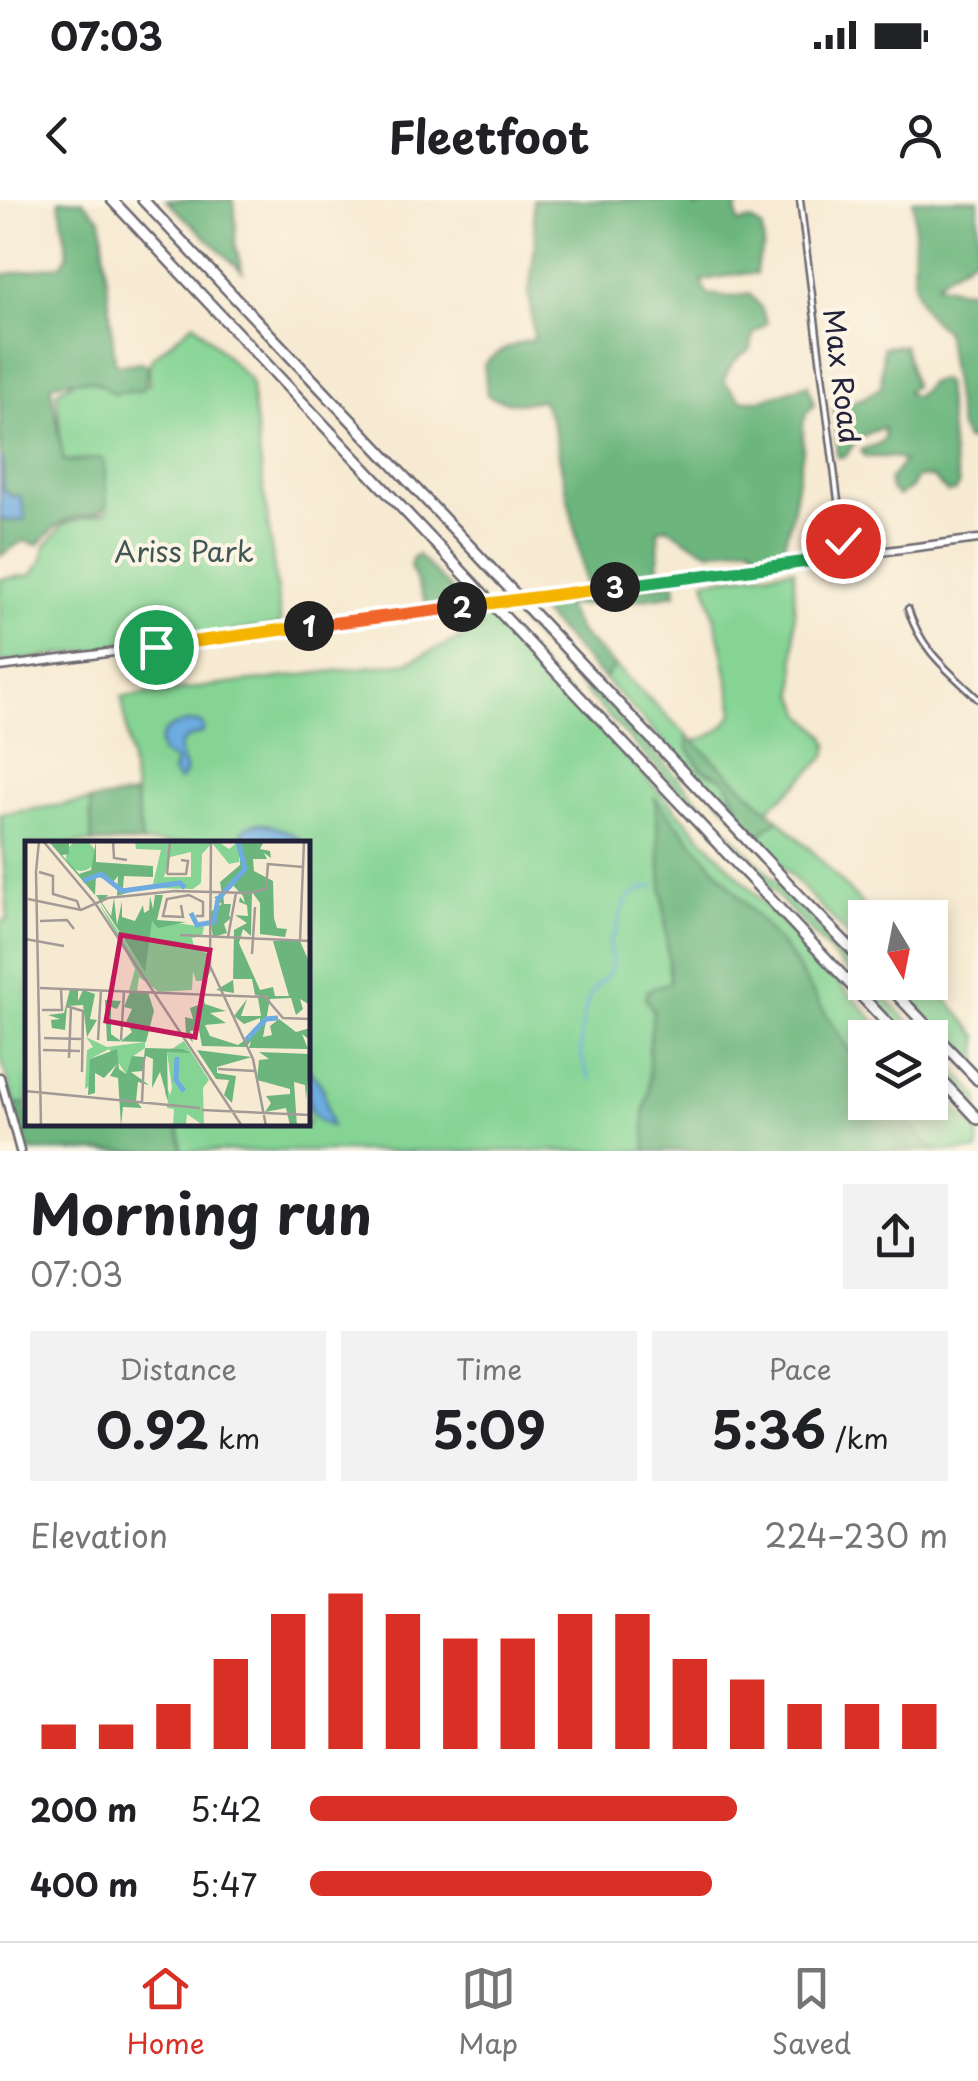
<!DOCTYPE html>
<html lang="en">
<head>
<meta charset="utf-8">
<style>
	body { margin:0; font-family:"Playpen Sans",sans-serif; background:#f2f2f2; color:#202124; height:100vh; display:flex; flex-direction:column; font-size:38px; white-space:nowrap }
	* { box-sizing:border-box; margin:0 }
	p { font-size:32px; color:#757577 }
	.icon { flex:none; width:55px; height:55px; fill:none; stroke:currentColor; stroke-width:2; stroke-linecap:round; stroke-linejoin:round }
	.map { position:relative; height:951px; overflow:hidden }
	.sheet { display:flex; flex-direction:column; background:#fff; flex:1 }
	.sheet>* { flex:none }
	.needle { width:65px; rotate:170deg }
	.controls { position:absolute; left:848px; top:700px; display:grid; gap:20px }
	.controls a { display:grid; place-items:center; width:100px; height:100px; border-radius:0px; background:#fff; box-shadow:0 5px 15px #0003; font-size:50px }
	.pin { position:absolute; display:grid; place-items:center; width:85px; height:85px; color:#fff; margin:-42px; border:5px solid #fff; border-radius:50%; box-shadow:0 2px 10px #0007 }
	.km { position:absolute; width:50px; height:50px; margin:-25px; border-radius:50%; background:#222; color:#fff; font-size:28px; line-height:50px; text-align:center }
	.round { display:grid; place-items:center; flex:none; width:105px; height:105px; border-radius:0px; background:#f2f2f2 }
	.overview { display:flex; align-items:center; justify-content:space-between; height:170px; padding:0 30px }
	h1 { font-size:55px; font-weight:700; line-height:75px }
	.figures { display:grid; grid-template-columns:repeat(3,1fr); gap:15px; height:170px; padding:10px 30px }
	.figures div { display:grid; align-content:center; border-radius:0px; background:#f2f2f2; text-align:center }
	.figures b { font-size:50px; font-weight:700 }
	.figures small { font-size:28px; font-weight:400 }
	.figures p { font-size:28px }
	.chart { height:280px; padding:20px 30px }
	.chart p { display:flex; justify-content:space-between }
	.chart svg { width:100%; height:180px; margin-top:10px; stroke:#d93025; stroke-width:6 }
	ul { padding:0 30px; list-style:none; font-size:32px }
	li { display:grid; grid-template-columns:160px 120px 1fr; align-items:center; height:75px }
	li i { height:25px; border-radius:12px; background:#d93025 }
	.status { display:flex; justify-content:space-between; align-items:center; height:70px; padding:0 50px; background:#fff; direction:ltr }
	.status svg { height:28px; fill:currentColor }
	header { display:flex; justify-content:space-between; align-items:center; height:130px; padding:0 30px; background:#fff; font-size:45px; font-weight:700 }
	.menu { display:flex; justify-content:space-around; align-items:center; height:140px; border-top:2px solid #e0e0e0; background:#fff; font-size:28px; color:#757577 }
	.menu a { display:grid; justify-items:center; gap:5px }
	.menu .selected { color:#d93025 }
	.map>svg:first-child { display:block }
	.green { fill:#85d494; stroke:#547b68; stroke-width:2.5 }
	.forest { fill:#6cb67e; stroke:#476c5c; stroke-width:2.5 }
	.water { fill:#6dace0; stroke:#48678e; stroke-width:2.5 }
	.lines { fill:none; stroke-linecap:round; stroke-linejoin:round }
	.stream { stroke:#6dace0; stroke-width:2.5 }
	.street-casing { stroke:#6d6870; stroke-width:9 }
	.secondary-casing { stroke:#6d6870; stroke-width:11 }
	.highway-casing { stroke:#6d6870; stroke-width:14 }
	.street { stroke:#fff; stroke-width:4 }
	.secondary { stroke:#fff; stroke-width:6 }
	.highway { stroke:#fff; stroke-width:9 }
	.secondary-bridge-casing { stroke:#6d6870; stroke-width:11; stroke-linecap:butt }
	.secondary-bridge { stroke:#fff; stroke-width:6 }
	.split-1-casing { stroke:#fff; stroke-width:20 }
	.split-2-casing { stroke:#fff; stroke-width:20 }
	.split-3-casing { stroke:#fff; stroke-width:20 }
	.split-4-casing { stroke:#fff; stroke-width:20 }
	.split-5-casing { stroke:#fff; stroke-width:20 }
	.split-1 { stroke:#f5b400; stroke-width:12 }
	.split-2 { stroke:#f0652b; stroke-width:12 }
	.split-3 { stroke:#f5b400; stroke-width:12 }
	.split-4 { stroke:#22a559; stroke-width:12 }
	.split-5 { stroke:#22a559; stroke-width:12 }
	.labels { text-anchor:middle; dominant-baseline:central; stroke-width:8; stroke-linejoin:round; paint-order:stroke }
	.street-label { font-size:28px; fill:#22223b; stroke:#fcf5e5 }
	.park-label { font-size:28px; fill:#405756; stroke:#fcf5e5 }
	.inset-river { fill:none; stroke:#6dace0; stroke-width:5 }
	.inset-road { fill:none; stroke:#a29a96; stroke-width:2.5 }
	.view { fill:#c2185b; fill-opacity:0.15; stroke:#c2185b; stroke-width:5 }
	.inset-edge { fill:none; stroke:#22223b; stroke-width:5 }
</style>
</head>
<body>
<div class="status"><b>07:03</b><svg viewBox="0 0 49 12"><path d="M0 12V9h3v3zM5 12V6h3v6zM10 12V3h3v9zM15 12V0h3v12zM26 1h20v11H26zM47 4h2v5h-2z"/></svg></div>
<header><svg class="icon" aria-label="back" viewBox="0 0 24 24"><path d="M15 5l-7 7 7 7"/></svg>Fleetfoot<svg class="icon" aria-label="person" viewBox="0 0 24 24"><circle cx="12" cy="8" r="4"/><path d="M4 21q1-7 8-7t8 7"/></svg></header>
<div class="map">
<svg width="978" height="951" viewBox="0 0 978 951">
	<rect width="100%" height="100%" fill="#fcf5e5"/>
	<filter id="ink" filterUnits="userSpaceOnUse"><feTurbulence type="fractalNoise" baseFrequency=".01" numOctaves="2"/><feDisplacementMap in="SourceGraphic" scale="20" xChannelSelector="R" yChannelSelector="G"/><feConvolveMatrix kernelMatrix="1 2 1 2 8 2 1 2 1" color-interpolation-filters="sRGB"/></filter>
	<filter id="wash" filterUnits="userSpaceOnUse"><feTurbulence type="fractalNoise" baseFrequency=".0048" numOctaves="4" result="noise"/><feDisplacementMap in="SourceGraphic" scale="40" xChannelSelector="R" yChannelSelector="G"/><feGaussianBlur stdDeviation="2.25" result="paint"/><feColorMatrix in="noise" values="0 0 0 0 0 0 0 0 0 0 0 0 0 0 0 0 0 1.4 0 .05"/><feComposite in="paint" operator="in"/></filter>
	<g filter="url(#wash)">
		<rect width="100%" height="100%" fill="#f7ead2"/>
		<path class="green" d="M194,123L250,180L281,425L0,463V379L31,375L42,362L45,346L65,323L107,312L95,259L62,261L57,191L87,174L149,185V166L152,158Z
			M794,369L795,494L803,514L825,536L828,545L826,556L791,590L767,609L693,541C710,538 725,528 734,512L722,448L705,380Z
			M513,404L865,776V782L871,783L923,837H910L504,405Z
			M483,407L524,448L890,837L865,838V876L788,753L655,599L685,951H182L179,924H308V644L142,643L122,497L408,462L483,428L469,409Z
			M615,466L687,535L689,549L701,569L724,579L731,590L735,603L756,637L778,619L814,653L874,717L865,718V753L604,479Z
			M90,601L92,643L28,644V904L15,905L0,854V722L8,720L0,614Z
			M930,780L978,836V875L893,783L930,782Z
			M930,845L978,896V909L930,858Z
			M930,880L978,932V951H941L932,948L887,903L930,902Z"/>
		<path class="forest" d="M59,0H82L101,19L115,163L119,165L141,162L149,166L143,190L113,194C92,174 81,180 53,183L51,187L64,262L100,258L104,260L107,305C96,317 85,314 70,319C57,323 48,335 38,345L23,341L0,356V319L9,321L20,296H12L3,289V263L0,253V75L61,65L68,54Z
			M166,0H233L236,21L235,43L242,71Z
			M533,0H691L696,8L711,0H738L736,12L738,23L751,20L762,28L764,46L757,64L756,74L741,73L701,81L707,94L731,97L750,94L761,108L767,123L753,134L751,149C737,157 729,164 724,181L741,200H761L808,184L814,205L806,214L803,224V251L791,319L780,359L761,356L751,345L710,352L686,340L667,327L658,330L659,375L585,386C581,349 571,313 563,276C556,246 558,227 541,200C521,204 506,204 487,195L484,164C499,150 514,144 534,139L529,94L535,45Z
			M913,0H978V53C965,66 948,71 936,84L957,89L978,91V243L965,239L959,226L945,130C895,96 921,48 913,0Z
			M904,145L914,186L907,191L909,194L915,197L931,182L942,180L945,183L953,260L959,284L956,291L948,293L932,277H917L910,289L898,296L891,290L889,281L904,261L891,257H865L861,250L878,244L885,238L883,228C865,233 855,239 846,256L837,257L834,209L863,198L881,187L883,147Z
			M418,355L464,403L428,408L410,367L413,357Z
			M675,383L676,394L617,403L565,405L580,433L615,466L604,479L532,403Z
			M687,535L693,541L778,619L757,638L741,616L731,590L724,579L702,569L688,549Z
			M135,595L142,643H92L90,601Z
			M655,598L788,753L865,876V902L887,903L932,948L941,951H646L644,912L649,893V850L653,811L645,797L648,790L670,782Z
			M27,904L28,924H179L182,951H27L15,905Z"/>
		<path class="water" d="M0,253L3,263V289L11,296H20L25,314L24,320L9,321L0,319Z
			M187,522L202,523L204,530L202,533C176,541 175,546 186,570L182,579L178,581L173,572L176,562L161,553C156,533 169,526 187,522Z
			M258,623C274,625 293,632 304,643H243C239,630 246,625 258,623Z
			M308,867L323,888L331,926C304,919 307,891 308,867Z"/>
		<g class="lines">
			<path class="stream" d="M591,880C588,873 583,866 582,858C578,841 583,806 593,790C599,782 610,776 612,765C613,757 607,749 610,742C611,737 616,733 617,728C622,706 628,689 655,686"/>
		</g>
	</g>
	<g filter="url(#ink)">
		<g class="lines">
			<defs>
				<path id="street" d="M800,0L845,356
					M908,409C922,452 947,469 978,499"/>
				<path id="secondary" d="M536,397L978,339
					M0,467L466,406
					M0,877L20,951"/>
				<path id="highway" d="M112,0L901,838
					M143,0L800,696L865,763
					M885,782L978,880
					M930,868L978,919"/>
			</defs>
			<use href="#street" class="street-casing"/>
			<use href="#secondary" class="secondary-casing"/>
			<use href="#highway" class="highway-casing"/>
			<use href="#street" class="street"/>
			<use href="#secondary" class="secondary"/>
			<use href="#highway" class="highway"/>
			<defs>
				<path id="secondary-bridge" d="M466,406L536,397"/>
			</defs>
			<use href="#secondary-bridge" class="secondary-bridge-casing"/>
			<use href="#secondary-bridge" class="secondary-bridge"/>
		</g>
	</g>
	<g class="lines" filter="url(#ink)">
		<defs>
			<path id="split-1" d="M156,447L309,426"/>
			<path id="split-2" d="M309,426L462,407"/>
			<path id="split-3" d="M462,407L615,387"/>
			<path id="split-4" d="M615,387L768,367"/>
			<path id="split-5" d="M768,367L845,356L843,341"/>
		</defs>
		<use href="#split-1" class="split-1-casing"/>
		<use href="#split-2" class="split-2-casing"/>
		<use href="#split-3" class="split-3-casing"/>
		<use href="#split-4" class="split-4-casing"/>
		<use href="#split-5" class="split-5-casing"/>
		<use href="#split-1" class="split-1"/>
		<use href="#split-2" class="split-2"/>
		<use href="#split-3" class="split-3"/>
		<use href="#split-4" class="split-4"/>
		<use href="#split-5" class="split-5"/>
	</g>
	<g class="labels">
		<g class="street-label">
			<text transform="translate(843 176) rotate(83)">Max Road</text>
		</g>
		<g class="park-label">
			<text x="184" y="350">Ariss Park</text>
		</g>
	</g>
	<g transform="translate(25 641)">
		<rect width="285" height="285" fill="#f7ead2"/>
		<path d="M41 15a15 15 0 1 1 30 0a15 15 0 1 1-30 0ZM110,0H192L204,8L214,0V21L204,23L187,2L177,13L176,42L168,48L127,47L136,9L111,8ZM166,11V36H139L145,16ZM74,62L119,129L125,78L179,86L177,95L167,97L169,106L183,113L186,130L180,140H171L168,130L167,149L134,151L114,136L112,150H104L110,128ZM61,196L82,206L120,201V207L107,216L101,233L84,208L65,218L68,242L60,248L62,209L68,206ZM159,200L184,239L178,247L179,285L162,273L161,285H148L149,268L142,267L143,260L140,252V241L145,254L147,247L142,211Z" fill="#85d494" fill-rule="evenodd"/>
		<path d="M44,0V13L37,14L54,33L66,29L71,0V21L128,25V36L99,35L98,47L111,49L92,55L93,35L88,41L71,35L70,54L25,2ZM214,0H239L235,8L245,10L246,17L239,12L242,18H228L229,30L248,40L249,77L252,87L262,88L260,96L235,93V62L227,51L226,95L218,88L214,102L235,149L248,146L250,155H264L248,100H275L285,123V164L275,158L278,168L271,174L266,157L245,158L238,196L247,194L245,185L254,178L271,191L285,187V199L277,193L283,208L224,207L226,200L221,206L177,205L174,189L165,190L168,202L161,193L160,176L168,178L165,167L176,163L178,154L180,163L201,170L185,172L201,182L180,184L185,195L213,204L235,188V177L219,183L209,175L222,158L216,175H236L233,157L244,156L230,154L227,138H208L209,152L191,149L208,139L209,89L222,82L210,74L223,75L222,64L214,61L215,56L220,62L218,55L205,41L198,51L199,63H206L204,75L199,67L206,77L199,83L202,92L188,96L184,72L197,63L189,56L197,54L195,41L215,24ZM71,54H83L77,62L86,75L89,57L92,84L97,60V76L110,80L118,64L119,72L124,69L125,55L128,68L130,54H138L132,79L161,81L133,87L127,80L120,131ZM45,148H53V160L58,149L70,153L65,178L72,179L62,196L58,164L42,165L40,189L27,187L26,179L35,178L23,174L39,172ZM105,151H123L129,170L121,201L82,200L80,159L96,160L92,168L86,166V193L96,200L107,191L101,181L107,168L99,166ZM120,207L157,208L166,212L142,211L143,260L135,231L127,247L128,218L121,215L118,230L106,231L124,244L113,241L111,260L117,267L98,266L96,285L93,237L85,235L92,223L79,237L70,232V252L63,254L65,218L92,208L94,228L101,233L107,215L119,216ZM172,209L227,216L192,226V232L211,235L207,262L199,254L204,239L191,238ZM234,211L285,213L281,259L280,244L269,241L272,285H265L261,267L240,271L246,262L241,255L265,253V248L232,239L234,219L244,218Z" fill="#6cb67e"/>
		<path class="inset-river" d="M58,40L76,33L97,50L155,42L160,47M166,72L172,84L189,81L193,58L220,28L213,0M221,199L241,178L253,177M152,216L151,239L159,250"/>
		<path class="inset-road" d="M18,0L70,62L217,285M88,0L89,17L102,19M186,0L185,125L228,218L241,285M11,31L16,285M11,31L14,0M14,31L28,35V53L52,60L55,69M142,33H161L163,20L156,19M142,33L145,0M3,58L56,69L83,57L150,50L224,52L241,48L243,23L278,26M156,64L158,76L138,75L142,58L164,54L178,61V75H171M15,80L42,79L49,88M155,94L285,100M203,96L211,52M0,98L39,105M275,100L279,0M227,113L230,66M15,147L240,156L258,177L285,178M41,165L58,170L57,231M17,169H37L36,147M19,197L56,198M73,199L76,149M96,199L99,150M18,209L55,210M44,217L46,166M193,228L230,230M0,250L175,267M117,261L119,216M177,269L285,274"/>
		<path class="view" d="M96,94L185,109L170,196L81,180Z"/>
		<rect width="285" height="285" class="inset-edge"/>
	</g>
</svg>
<div class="controls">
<a><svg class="needle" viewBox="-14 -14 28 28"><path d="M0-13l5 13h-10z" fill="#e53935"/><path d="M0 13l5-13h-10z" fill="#757577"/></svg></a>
<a><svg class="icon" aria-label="layers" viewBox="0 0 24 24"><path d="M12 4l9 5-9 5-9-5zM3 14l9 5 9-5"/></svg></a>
</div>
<div class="pin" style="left:156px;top:447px;background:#1e9e55"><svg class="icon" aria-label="arrive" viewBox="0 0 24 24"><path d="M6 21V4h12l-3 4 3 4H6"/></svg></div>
<div class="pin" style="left:843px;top:341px;background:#d93025"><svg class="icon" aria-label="check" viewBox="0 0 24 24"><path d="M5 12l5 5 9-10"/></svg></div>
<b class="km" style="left:309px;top:426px">1</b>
<b class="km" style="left:462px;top:407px">2</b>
<b class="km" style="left:615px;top:387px">3</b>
</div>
<section class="sheet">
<div class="overview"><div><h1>Morning run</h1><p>07:03</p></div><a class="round"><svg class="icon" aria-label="share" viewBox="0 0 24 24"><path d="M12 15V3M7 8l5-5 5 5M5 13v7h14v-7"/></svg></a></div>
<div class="figures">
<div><p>Distance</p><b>0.92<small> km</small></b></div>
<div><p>Time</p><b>5:09</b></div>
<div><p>Pace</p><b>5:36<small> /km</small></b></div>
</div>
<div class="chart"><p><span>Elevation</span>224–230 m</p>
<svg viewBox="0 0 160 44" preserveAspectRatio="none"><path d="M5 44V38M15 44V38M25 44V33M35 44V22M45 44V11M55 44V6M65 44V11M75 44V17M85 44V17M95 44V11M105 44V11M115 44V22M125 44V27M135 44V33M145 44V33M155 44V33"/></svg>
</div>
<ul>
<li><b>200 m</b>5:42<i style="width:67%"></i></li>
<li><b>400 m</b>5:47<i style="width:63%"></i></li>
</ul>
</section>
<nav class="menu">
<a class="selected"><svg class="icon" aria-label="home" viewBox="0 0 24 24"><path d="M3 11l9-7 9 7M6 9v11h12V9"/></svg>Home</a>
<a><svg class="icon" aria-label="map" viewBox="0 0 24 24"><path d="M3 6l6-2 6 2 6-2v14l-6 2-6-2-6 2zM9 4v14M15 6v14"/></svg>Map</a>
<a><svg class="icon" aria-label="saved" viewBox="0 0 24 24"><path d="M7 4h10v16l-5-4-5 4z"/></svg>Saved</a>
</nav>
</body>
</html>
